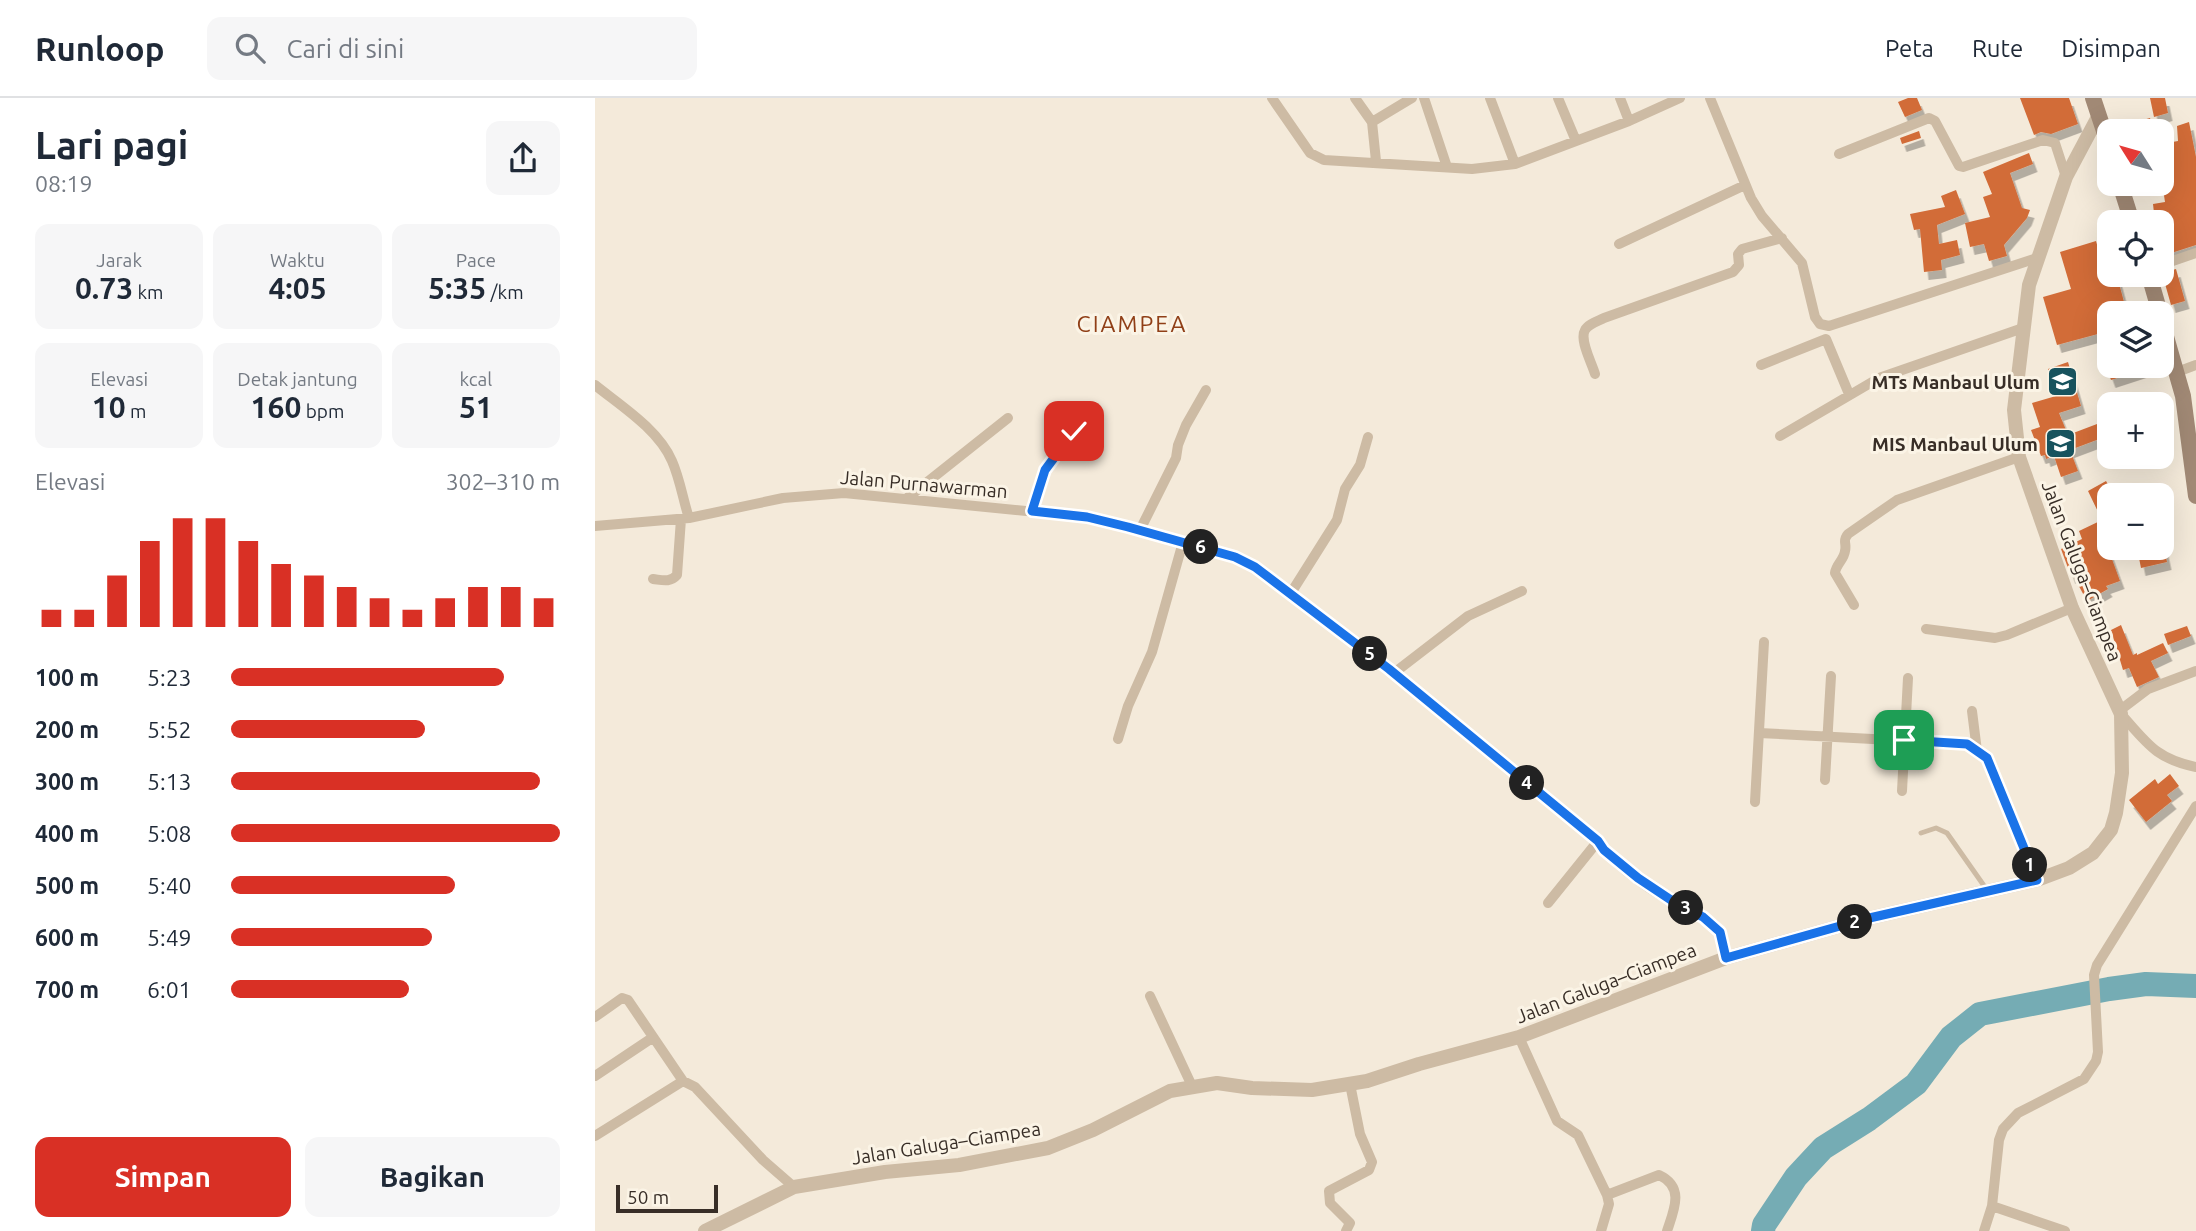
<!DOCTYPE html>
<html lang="id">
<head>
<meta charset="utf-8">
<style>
	body { margin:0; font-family:Ubuntu,sans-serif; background:#f6f6f7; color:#1f2937; height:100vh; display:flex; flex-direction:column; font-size:26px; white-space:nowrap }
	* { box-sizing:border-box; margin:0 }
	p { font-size:23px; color:#747a83 }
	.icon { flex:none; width:38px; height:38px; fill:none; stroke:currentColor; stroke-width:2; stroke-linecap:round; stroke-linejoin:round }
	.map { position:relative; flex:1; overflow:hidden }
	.drawer { display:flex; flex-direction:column; background:#fff; width:595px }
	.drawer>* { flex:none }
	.needle { width:46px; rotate:307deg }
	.buttons { position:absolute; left:1502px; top:21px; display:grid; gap:14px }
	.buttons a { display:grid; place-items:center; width:77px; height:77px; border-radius:14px; background:#fff; box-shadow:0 7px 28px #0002; font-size:35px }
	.scale { position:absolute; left:21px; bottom:18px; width:102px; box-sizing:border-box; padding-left:7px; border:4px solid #382e27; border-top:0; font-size:19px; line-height:24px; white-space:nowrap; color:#382e27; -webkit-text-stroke:5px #fbf4e6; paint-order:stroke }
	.pin { position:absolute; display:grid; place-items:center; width:60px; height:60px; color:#fff; margin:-30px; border-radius:14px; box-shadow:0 4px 10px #0006 }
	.km { position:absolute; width:35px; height:35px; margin:-18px; border-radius:50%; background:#222; color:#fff; font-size:19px; line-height:35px; text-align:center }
	.round { display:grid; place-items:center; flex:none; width:74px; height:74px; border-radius:14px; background:#f6f6f7 }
	.summary { display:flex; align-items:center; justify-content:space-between; height:119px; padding:0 35px }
	h1 { font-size:38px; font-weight:700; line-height:52px }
	.figures { display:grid; grid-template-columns:repeat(3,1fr); gap:10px; height:119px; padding:7px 35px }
	.figures div { display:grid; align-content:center; border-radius:14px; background:#f6f6f7; text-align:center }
	.figures b { font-size:30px; font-weight:700 }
	.figures small { font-size:19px; font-weight:400 }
	.figures p { font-size:19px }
	.chart { height:196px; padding:14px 35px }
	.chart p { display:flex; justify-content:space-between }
	.chart svg { width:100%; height:126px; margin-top:7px; stroke:#d93025; stroke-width:6 }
	.button { display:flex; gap:14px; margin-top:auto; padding:14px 35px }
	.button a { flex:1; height:80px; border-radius:14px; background:#d93025; color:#fff; font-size:28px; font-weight:700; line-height:80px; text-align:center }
	.button a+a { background:#f6f6f7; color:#1f2937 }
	ul { padding:0 35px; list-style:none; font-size:23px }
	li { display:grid; grid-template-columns:112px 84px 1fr; align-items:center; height:52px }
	li i { height:18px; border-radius:9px; background:#d93025 }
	header { display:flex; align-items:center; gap:42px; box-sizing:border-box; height:98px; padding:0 35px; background:#fff; border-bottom:2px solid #e0e1e3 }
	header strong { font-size:33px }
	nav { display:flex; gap:38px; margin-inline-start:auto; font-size:24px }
	.search { width:490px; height:63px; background:#f6f6f7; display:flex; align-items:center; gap:18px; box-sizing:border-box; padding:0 24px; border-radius:14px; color:#747a83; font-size:26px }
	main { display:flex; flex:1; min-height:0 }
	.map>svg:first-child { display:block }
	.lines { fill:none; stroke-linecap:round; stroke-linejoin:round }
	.river { stroke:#75acb4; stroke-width:24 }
	.building { fill:#d26c39; filter:url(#shadow) }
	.service { stroke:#cdbba4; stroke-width:5 }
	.minor { stroke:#cdbba4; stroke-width:10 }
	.tertiary { stroke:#cdbba4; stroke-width:14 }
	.secondary { stroke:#a18975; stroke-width:16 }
	.route-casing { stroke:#fff; stroke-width:14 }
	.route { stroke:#1a73e8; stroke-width:9 }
	.labels { text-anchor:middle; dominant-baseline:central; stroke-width:6; stroke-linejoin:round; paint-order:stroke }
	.poi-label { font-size:19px; font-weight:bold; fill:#382e27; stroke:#fbf4e6; text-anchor:end }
	.street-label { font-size:19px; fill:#382e27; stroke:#fbf4e6 }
	.quarter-label { font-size:23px; letter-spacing:2px; fill:#903f17; stroke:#fbf4e6 }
</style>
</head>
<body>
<header>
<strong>Runloop</strong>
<div class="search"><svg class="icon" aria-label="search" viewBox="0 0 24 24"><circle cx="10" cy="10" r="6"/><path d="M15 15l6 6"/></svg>Cari di sini</div>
<nav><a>Peta</a><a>Rute</a><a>Disimpan</a></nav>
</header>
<main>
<section class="drawer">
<div class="summary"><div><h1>Lari pagi</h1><p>08:19</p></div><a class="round"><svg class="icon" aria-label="share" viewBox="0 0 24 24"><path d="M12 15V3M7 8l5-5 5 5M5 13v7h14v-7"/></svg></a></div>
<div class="figures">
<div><p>Jarak</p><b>0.73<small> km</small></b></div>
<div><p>Waktu</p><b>4:05</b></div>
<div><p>Pace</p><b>5:35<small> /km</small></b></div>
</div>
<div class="figures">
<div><p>Elevasi</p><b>10<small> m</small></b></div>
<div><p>Detak jantung</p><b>160<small> bpm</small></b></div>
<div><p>kcal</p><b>51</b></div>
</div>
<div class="chart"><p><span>Elevasi</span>302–310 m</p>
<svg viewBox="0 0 160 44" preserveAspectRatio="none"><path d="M5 44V38M15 44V38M25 44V26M35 44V14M45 44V6M55 44V6M65 44V14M75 44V22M85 44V26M95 44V30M105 44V34M115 44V38M125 44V34M135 44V30M145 44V30M155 44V34"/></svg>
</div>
<ul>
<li><b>100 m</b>5:23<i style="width:83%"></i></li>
<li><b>200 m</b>5:52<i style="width:59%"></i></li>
<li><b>300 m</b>5:13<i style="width:94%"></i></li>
<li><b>400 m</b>5:08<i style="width:100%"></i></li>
<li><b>500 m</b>5:40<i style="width:68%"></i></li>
<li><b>600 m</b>5:49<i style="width:61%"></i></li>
<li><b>700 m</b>6:01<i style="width:54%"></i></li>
</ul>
<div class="button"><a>Simpan</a><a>Bagikan</a></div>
</section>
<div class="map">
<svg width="1601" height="1133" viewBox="0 0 1601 1133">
	<defs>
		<filter id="shadow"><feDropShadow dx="4.5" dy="8" stdDeviation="0" flood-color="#0004"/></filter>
	</defs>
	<rect width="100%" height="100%" fill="#f4eada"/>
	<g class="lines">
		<path class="river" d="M1168,1133L1169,1127L1201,1079L1228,1050L1274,1021L1321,986L1356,939L1385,916L1514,891L1551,886L1601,888"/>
	</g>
	<path class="building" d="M1313,0H1322L1327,12L1310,19L1303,4Z
		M1425,0H1474L1483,26L1456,36L1446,34L1439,37Z
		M1555,0H1570L1573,15L1559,19Z
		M1555,20L1559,33H1521L1520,30Z
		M1594,24L1601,59V147L1570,157L1566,141V124H1560L1558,106L1570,104L1566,78V46L1583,43L1582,28Z
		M1324,33L1326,40L1307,46L1305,40Z
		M1434,55L1438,66L1415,75L1427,110L1435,112L1432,120L1409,147L1412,158L1394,163L1389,146L1375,149L1370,125L1395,119L1388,99L1397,96L1388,74Z
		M1361,92L1370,116L1342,127L1344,146L1362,142L1365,157L1346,162L1347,172L1329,174L1325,131L1319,132L1315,116L1350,109L1346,98Z
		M1501,143L1512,181L1522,178L1532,215H1514V233L1462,247L1448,199L1476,191L1465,154Z
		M1581,171L1590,203L1576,207L1567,175Z
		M1473,264L1486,308L1464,315L1473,337L1502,326L1507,340L1475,352L1483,373L1466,379L1459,358L1451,361L1450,357L1446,358L1436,332L1445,329L1437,305L1461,298L1453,271Z
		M1511,268H1553V270L1516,282Z
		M1511,383L1519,397H1514V453L1525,483L1511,488L1513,491L1492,503L1478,477L1476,478L1466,451L1487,441L1484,433L1507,422L1493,393Z
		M1542,450H1569L1572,464L1546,470Z
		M1526,527L1538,557L1542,555V557L1568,545L1573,555L1556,563L1564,579L1542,589L1534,570L1528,572L1516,532Z
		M1592,528L1596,538L1573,547L1569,536Z
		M1575,676L1584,688L1572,697L1577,703L1551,724L1534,702L1560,681L1563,686Z"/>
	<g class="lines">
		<path class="service" d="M1326,735L1341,730L1352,735L1392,792"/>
		<path class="minor" d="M677,0L715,55L729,62L877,71L920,66L1034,23L1085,0
			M760,0L777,24L781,63
			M829,0L852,69
			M895,0L920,66
			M963,0L981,43
			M1025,0L1034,23
			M1115,0L1156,100L1167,118L1207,165L1220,219L1225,226L1234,228L1442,160
			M777,24L817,0
			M1244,56L1334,20L1340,23L1364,68L1368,69L1448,42L1460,45L1471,79
			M1024,146L1150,87
			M1566,167L1601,155
			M1166,267L1231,241L1254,296
			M1582,274L1601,267
			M1000,276C997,265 984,242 990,232C993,226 1003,223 1009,220L1138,174L1144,167L1143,156L1147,151L1187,140
			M0,287C26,308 63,331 77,363C85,381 88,402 94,420
			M1185,338L1284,280L1428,230
			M311,401L413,320
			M437,413L450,372L479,333
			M0,428L94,420L188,400L249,395L492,419L640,459L678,481L794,571L1003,743C1020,768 1052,790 1079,805C1093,813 1116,819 1125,833C1129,840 1130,853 1131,860
			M545,432L581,360L583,347L591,327L611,292
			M58,481C67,482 75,485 82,477L86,421
			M696,495L742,422L750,391L765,367L773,339
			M1259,507L1240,475C1241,466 1249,462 1250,453C1252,445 1247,443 1253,436L1302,402L1424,359
			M1331,531L1400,540L1412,537L1477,510
			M799,575L873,518L927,493
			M1377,613L1382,653
			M1524,613L1553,591L1601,573
			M1526,616C1552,645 1561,661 1601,669
			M1164,635L1372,646L1392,660L1442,782
			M523,641L533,608L557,554L588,444
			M1230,682L1236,578
			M1307,693L1313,580
			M1160,704L1169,544
			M953,805L1003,743
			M555,898L597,988
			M0,919L27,900L33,902L88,983
			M924,939L962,1023L983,1037L1012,1097L1014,1106L1006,1133
			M0,978L57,940
			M0,1038L88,983L100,989L168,1062L199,1089
			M1012,1097L1064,1077C1090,1089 1079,1112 1072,1133
			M1397,1108L1470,1133
			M751,1133L755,1125L735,1105L734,1093L774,1072L777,1064L765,1036L755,986
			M1389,1133L1397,1108L1404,1042L1408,1031L1423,1015L1489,981L1501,963L1503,954L1499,877L1502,867L1601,708"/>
		<path class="tertiary" d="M110,1133L199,1089L290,1074L364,1067L453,1050L498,1032L575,993L622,985L657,990L717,992L772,983L824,966L924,939L1131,860L1270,821L1442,782L1474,770L1498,755L1516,732L1521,715L1527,675L1526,616L1477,510L1424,359L1419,312L1434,187L1471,79L1504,17"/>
		<path class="secondary" d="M1498,0L1514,48
			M1525,86L1537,124
			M1554,177L1565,215
			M1566,221L1588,298L1601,398"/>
	</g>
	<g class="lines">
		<defs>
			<path id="route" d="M479,333L450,372L437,413L492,419L533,429L640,459L660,469L794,571L1003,743L1009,752L1043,780L1082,806L1108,819L1125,834L1131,860L1270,821L1442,782L1392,660L1372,646L1309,642"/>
		</defs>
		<use href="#route" class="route-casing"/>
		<use href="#route" class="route"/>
	</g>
	<defs>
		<symbol id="school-square" viewBox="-11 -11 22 22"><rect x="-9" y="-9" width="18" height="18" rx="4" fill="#18535e" stroke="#fbf4e6"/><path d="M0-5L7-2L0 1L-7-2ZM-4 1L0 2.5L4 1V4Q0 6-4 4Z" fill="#fff"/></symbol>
	</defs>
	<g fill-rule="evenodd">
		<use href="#school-square" x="1450" y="266" width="35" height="35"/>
		<use href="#school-square" x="1448" y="328" width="35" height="35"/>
	</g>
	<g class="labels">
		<g class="poi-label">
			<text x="1445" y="284">MTs Manbaul Ulum</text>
			<text x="1443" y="346">MIS Manbaul Ulum</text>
		</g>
		<g class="street-label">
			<text transform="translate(329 386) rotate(5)">Jalan Purnawarman</text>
			<text transform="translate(1487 473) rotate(69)">Jalan Galuga–Ciampea</text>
			<text transform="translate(1011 885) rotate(-21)">Jalan Galuga–Ciampea</text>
			<text transform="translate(351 1045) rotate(-9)">Jalan Galuga–Ciampea</text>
		</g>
		<g class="quarter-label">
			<text x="537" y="225">CIAMPEA</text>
		</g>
	</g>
</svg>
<div class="buttons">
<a><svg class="needle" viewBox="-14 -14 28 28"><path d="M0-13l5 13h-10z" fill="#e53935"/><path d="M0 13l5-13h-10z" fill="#747a83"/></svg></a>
<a><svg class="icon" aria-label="locate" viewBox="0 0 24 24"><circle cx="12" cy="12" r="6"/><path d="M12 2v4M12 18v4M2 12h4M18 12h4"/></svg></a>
<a><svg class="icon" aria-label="layers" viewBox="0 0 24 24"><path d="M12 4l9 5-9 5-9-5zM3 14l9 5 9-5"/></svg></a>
<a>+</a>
<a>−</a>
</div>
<div class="scale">50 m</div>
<div class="pin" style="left:1309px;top:642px;background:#1e9e55"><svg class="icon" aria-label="arrive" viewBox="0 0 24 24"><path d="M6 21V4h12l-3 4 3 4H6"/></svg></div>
<div class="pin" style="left:479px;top:333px;background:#d93025"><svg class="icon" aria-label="check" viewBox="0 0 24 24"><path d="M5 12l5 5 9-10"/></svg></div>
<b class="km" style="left:1435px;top:767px">1</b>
<b class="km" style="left:1260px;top:824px">2</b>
<b class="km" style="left:1091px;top:810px">3</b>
<b class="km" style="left:932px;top:685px">4</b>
<b class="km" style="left:775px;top:556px">5</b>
<b class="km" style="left:606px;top:449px">6</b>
</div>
</main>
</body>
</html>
